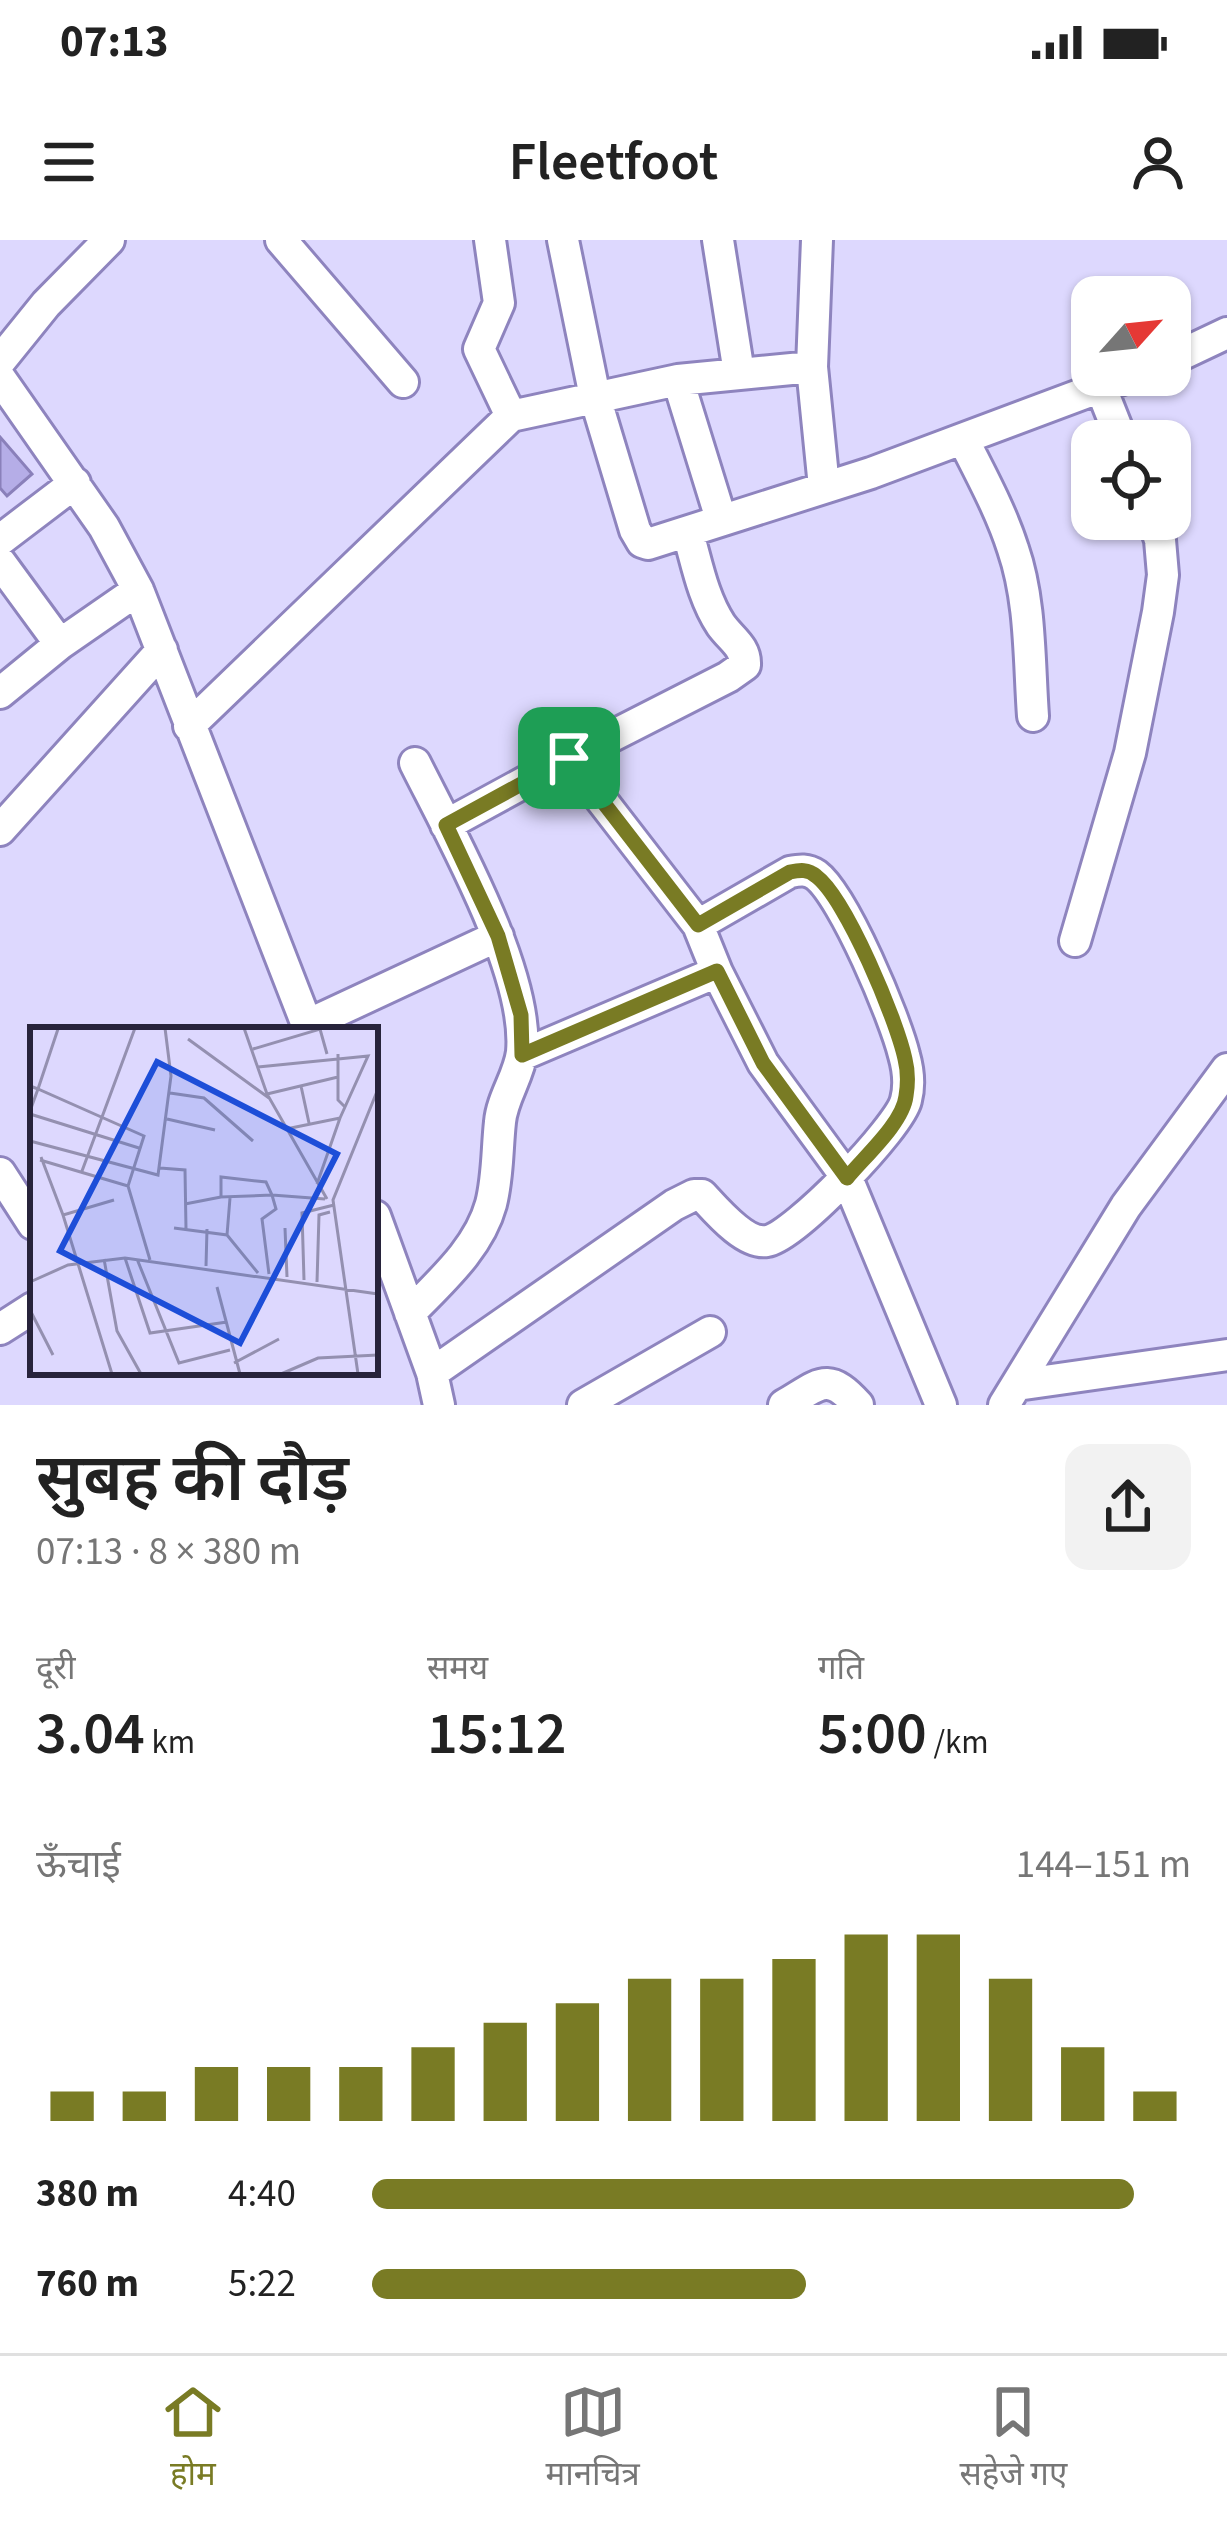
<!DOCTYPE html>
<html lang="hi">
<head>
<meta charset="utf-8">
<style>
	body { margin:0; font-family:"Source Sans 3","Noto Sans Devanagari",sans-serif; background:#f2f2f2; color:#222; height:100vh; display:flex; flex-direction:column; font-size:45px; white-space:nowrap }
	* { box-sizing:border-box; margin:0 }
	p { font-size:39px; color:#767676 }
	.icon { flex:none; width:66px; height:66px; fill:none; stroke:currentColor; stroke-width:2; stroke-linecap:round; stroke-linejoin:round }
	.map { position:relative; height:1165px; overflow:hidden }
	.side { display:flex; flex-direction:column; background:#fff; flex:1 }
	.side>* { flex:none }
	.needle { width:78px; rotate:63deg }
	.fabs { position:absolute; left:1071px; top:36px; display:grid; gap:24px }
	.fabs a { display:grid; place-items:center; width:120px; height:120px; border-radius:24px; background:#fff; box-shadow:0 3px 9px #0004; font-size:60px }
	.pin { position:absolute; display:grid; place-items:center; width:102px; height:102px; color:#fff; margin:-51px; border-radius:24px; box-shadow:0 6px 18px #0006 }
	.round { display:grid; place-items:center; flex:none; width:126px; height:126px; border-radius:24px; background:#f2f2f2 }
	.overview { display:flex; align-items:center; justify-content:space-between; height:204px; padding:0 36px }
	h1 { font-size:66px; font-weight:600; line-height:90px }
	.stats { display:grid; grid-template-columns:repeat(3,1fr); gap:18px; height:204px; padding:12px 36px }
	.stats div { display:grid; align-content:center }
	.stats b { font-size:60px; font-weight:600 }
	.stats small { font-size:33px; font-weight:400 }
	.stats p { font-size:33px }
	.chart { height:336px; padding:24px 36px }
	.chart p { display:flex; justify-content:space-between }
	.chart svg { width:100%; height:216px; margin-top:12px; stroke:#797b24; stroke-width:6 }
	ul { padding:0 36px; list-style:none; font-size:39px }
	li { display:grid; grid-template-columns:192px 144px 1fr; align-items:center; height:90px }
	li i { height:30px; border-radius:15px; background:#797b24 }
	.status { display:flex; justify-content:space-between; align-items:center; height:84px; padding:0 60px; background:#fff; direction:ltr }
	.status svg { height:33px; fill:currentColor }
	header { display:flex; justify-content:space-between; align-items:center; height:156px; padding:0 36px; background:#fff; font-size:54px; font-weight:600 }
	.menu { display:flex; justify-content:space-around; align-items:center; height:168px; border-top:3px solid #e0e0e0; background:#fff; font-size:33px; color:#767676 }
	.menu a { display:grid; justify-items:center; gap:6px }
	.menu .on { color:#797b24 }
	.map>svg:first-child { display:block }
	.building { fill:#b5ade7; stroke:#8a80ba; stroke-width:3 }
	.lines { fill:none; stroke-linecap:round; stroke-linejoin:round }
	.street-casing { stroke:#8e84be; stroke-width:36 }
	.street { stroke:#fff; stroke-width:30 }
	.route-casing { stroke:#fff; stroke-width:24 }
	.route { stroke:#797b24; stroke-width:15 }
	.inset-road { fill:none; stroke:#9490b0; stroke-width:3 }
	.view { fill:#1d4ed8; fill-opacity:0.15; stroke:#1d4ed8; stroke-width:6 }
	.inset-edge { fill:none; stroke:#27233b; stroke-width:6 }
</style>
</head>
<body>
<div class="status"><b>07:13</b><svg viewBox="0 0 49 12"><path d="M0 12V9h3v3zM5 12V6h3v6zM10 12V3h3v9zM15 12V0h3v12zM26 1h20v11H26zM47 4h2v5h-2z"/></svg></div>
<header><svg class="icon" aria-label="menu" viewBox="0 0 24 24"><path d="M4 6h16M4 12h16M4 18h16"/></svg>Fleetfoot<svg class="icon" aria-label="person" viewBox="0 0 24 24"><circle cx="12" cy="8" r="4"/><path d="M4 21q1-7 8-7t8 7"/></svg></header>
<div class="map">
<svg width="1227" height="1165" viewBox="0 0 1227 1165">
	<rect width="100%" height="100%" fill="#ddd8fe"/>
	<path class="building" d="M0,197L32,234L7,256L0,248Z"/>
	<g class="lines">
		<defs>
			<path id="street" d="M281,0L403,142
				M490,0L499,63L479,109L511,176
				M563,0L595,157L635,290L642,302L648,304L871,233L1133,135
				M718,0L739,133
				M1170,120L1227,93
				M0,121L46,64L109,0
				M812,127L824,247
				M0,138L104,287L138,350L309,790
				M678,140L721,279
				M1101,148L1122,201
				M963,199C981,235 1001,271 1013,309C1031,361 1029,421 1033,476
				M0,300L75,243
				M0,322L60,404
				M0,453L60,404L138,350
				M189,486L511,176L678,140L812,127L817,0
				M569,518L698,685
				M446,585L569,518L728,437L745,425C746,407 731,399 721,385C703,358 697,324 688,293
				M0,590L162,410
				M1075,701L1130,513L1158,372L1163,335L1160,300L1153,279
				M307,785L498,696
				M522,815L717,732
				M0,933L33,984
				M375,976L432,1133L439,1165
				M410,1073C441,1041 479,1008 491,964C498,937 497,909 500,882C502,858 519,836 522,812C529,733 451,595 415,523
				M0,1089L33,1068
				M432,1133L674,965L694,955H702C716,970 745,1005 767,1001C794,997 900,887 906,860C910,845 908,829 904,815C895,778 844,656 816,635C807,629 800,630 790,632L698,685L717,732L763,823L847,938L941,1165
				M1017,1145L1227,1115
				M583,1165L710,1092
				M784,1165C819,1145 827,1130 858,1165
				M1004,1165L1126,966L1227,829"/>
		</defs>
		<use href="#street" class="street-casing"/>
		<use href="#street" class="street"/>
	</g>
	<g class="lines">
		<defs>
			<path id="route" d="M569,518L698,685L790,632C800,630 808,629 816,636C846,658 897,781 905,819C908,831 908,844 906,856C903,883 864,917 847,938L763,823L717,731L522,815L521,775L498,696L446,585Z"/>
		</defs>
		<use href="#route" class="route-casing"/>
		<use href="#route" class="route"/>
	</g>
	<g transform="translate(30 787)">
		<rect width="348" height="348" fill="#ddd8fe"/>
		<path class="inset-road" d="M214,1L237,67L297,172M158,12L239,71M223,22L290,2L297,27M308,27V73L315,80M228,40L338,29L310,91M0,59L8,62L28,2M271,59L279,96M140,66L174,71L223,114M237,67L308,50M0,84L8,62L114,109L98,159L120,233M0,87L109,121M137,92L185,103M256,102L310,91L287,157M0,114L128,148L141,49L135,1M11,130L33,188M10,133L98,159M130,141L155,143L156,202M52,144L105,1M155,177L191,170M144,201L197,208L228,246M255,201L257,250M197,208L200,171M95,231L120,306L197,295M74,232L87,304L111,347M107,232L149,336L200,323M176,239L177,202M239,247L232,192L246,182L242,168L236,155L191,150V170L242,168L295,172M274,253L272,186L304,178M0,255L38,238L95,231L348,267M287,255L289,188L300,185M187,260L210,347M0,283L23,328M204,336L249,312M82,347L33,188L84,173M251,347L288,331L348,328M328,347L303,173L348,62"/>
		<path class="view" d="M127,35L307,127L210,316L30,224Z"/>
		<rect width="348" height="348" class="inset-edge"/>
	</g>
</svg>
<div class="fabs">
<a><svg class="needle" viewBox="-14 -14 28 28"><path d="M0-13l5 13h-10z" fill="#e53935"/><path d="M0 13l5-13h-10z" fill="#767676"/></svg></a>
<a><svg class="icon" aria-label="locate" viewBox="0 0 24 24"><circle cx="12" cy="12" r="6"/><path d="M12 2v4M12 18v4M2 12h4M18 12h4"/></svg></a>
</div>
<div class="pin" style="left:569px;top:518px;background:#1e9e55"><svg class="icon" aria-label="arrive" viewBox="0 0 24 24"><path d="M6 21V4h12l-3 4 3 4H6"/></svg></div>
</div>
<section class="side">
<div class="overview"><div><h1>सुबह की दौड़</h1><p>07:13 · 8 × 380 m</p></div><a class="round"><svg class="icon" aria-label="share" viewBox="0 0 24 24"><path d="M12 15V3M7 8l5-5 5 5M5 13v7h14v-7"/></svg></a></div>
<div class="stats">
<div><p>दूरी</p><b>3.04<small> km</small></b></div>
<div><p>समय</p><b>15:12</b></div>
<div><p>गति</p><b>5:00<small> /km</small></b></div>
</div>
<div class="chart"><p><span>ऊँचाई</span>144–151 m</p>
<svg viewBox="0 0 160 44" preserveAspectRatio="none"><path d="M5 44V38M15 44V38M25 44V33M35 44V33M45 44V33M55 44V29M65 44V24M75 44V20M85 44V15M95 44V15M105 44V11M115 44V6M125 44V6M135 44V15M145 44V29M155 44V38"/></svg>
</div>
<ul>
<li><b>380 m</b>4:40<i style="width:93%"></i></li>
<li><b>760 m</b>5:22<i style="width:53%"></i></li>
</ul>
</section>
<nav class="menu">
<a class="on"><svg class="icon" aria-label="home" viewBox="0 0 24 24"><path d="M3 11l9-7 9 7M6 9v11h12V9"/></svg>होम</a>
<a><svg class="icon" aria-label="map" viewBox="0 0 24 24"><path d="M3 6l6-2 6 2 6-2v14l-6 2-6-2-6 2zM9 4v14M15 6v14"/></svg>मानचित्र</a>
<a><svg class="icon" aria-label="saved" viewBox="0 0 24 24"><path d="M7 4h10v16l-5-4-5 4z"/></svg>सहेजे गए</a>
</nav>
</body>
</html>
